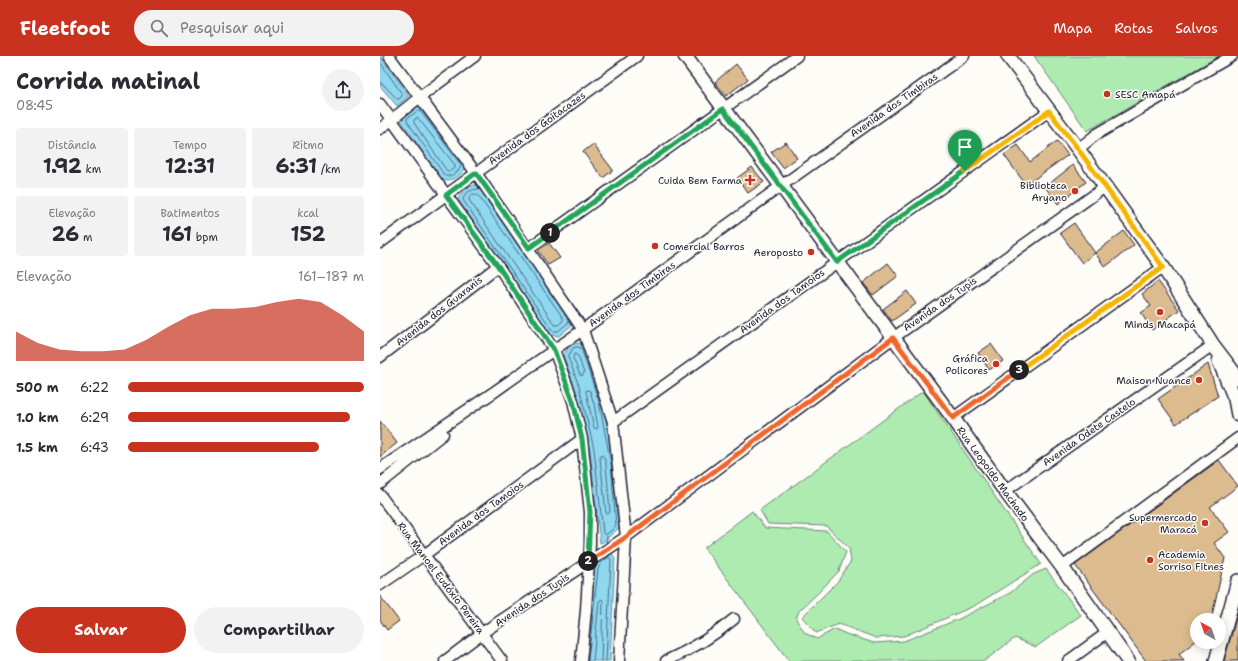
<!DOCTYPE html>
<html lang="pt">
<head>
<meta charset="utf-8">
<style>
	body { margin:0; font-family:"Shantell Sans",sans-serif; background:#f2f2f3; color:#2b2b33; height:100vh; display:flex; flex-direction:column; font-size:15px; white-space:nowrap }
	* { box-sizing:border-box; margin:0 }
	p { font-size:13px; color:#7c7c81 }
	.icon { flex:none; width:22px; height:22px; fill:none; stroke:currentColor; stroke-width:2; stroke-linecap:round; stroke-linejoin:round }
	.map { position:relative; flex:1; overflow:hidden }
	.panel { display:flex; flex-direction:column; background:#fff; width:380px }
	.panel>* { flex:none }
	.needle { width:26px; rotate:320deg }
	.tools { position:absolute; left:810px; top:557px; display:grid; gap:8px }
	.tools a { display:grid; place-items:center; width:36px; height:36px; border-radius:50%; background:#fff; box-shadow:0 2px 10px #0003; font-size:20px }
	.pin { position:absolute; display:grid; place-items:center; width:34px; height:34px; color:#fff; margin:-41px -17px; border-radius:50% 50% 50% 0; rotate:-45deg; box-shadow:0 0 4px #0007 }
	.pin .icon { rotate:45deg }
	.km { position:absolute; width:20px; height:20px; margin:-10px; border-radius:50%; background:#222; color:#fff; font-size:11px; line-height:20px; text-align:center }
	.round { display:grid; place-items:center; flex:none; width:42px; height:42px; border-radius:21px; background:#f2f2f3 }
	.summary { display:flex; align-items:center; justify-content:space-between; height:68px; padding:0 16px }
	h1 { font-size:22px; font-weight:700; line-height:30px }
	.figures { display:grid; grid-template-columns:repeat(3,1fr); gap:6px; height:68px; padding:4px 16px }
	.figures div { display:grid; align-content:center; border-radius:4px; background:#f2f2f3; text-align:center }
	.figures b { font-size:20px; font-weight:700 }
	.figures small { font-size:11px; font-weight:400 }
	.figures p { font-size:11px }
	.chart { height:112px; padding:8px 16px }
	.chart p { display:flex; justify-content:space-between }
	.chart svg { width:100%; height:72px; margin-top:4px; fill:#c8321e; opacity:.7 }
	.cta { display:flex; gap:8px; margin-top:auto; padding:8px 16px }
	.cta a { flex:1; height:46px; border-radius:24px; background:#c8321e; color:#fff; font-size:16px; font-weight:700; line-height:46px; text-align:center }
	.cta a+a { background:#f2f2f3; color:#2b2b33 }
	ul { padding:0 16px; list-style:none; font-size:13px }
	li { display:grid; grid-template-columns:64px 48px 1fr; align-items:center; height:30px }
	li i { height:10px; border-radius:5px; background:#c8321e }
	header { display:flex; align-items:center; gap:24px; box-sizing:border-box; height:56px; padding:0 20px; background:#c8321e; color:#fff }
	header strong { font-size:19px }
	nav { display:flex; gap:22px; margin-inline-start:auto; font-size:14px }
	.search { width:280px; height:36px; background:#f2f2f3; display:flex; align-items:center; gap:10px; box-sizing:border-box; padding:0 14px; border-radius:22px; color:#7c7c81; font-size:15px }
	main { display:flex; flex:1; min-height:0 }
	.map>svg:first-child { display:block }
	.green { fill:#aeebb0; stroke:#688676 }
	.water { fill:#8fd8f0; stroke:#638fa8 }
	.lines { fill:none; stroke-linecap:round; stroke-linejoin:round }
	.shore { stroke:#4e6b83; stroke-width:1 }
	.stream { stroke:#638fa8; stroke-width:2 }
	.building { fill:#dcbb8f; stroke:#22223b }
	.minor-casing { stroke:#22223b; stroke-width:13 }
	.major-casing { stroke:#22223b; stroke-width:16 }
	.minor { stroke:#fdfcf7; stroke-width:10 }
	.major { stroke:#fdfcf7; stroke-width:13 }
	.split-1-casing { stroke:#fff; stroke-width:8 }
	.split-2-casing { stroke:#fff; stroke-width:8 }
	.split-3-casing { stroke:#fff; stroke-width:8 }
	.split-4-casing { stroke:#fff; stroke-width:8 }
	.split-1 { stroke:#22a559; stroke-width:5 }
	.split-2 { stroke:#22a559; stroke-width:5 }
	.split-3 { stroke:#f0652b; stroke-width:5 }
	.split-4 { stroke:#f5b400; stroke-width:5 }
	.poi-dot { fill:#c8321e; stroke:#fdfcf7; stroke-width:1.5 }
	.labels { text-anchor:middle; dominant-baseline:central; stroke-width:3; stroke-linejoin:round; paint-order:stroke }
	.poi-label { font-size:10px; fill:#22223b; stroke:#fdfcf7; text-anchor:end }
	.street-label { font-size:10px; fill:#22223b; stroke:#fdfcf7 }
</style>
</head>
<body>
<header>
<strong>Fleetfoot</strong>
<div class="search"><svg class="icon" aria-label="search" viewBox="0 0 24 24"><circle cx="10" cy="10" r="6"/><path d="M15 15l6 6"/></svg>Pesquisar aqui</div>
<nav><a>Mapa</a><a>Rotas</a><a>Salvos</a></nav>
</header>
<main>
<section class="panel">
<div class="summary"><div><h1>Corrida matinal</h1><p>08:45</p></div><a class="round"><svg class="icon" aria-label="share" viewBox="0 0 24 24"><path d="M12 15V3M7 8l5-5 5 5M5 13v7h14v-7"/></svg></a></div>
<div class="figures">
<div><p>Distância</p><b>1.92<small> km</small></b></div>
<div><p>Tempo</p><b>12:31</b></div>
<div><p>Ritmo</p><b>6:31<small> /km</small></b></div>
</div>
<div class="figures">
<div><p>Elevação</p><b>26<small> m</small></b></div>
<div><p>Batimentos</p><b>161<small> bpm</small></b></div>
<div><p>kcal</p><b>152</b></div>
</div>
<div class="chart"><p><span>Elevação</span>161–187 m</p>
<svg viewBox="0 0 160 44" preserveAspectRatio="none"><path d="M0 44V26L10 33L20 37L30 38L40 38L50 37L60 31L70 23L80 16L90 12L100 12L110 11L120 8L130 6L140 8L150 16L160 26V44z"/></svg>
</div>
<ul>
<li><b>500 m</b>6:22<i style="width:100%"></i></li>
<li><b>1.0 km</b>6:29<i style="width:94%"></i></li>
<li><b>1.5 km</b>6:43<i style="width:81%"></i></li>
</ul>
<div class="cta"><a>Salvar</a><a>Compartilhar</a></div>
</section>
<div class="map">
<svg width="858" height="605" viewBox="0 0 858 605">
	<rect width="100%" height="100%" fill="#fdfcf7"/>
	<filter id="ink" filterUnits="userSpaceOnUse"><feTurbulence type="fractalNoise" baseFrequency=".025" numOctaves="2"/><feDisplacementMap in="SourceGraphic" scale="8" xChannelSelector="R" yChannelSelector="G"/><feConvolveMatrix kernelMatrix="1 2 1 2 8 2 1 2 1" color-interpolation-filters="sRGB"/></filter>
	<g filter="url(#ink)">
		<path class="green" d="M654,0H839L707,75Z
			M543,335L661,508L594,550L524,580L496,582L459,568L436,577L422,561L458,525L471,505L469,492L446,470L388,468L380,454Z
			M372,455L385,472L447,475L466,496L459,515L440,535L419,555L416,563L425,577L437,583L455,573L466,578L494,587L524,585L579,563L630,537L654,518L666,513L701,559L656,591L635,582L604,605H409L324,492Z"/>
		<path class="water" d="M0,0L29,40L17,50L0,30Z
			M40,49L87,110C80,121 76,123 63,125L20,63Z
			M101,128L193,261L192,269L179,280L171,279L78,143C85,131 88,130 101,128Z
			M198,287L203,288L222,345L235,407L240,471L223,486L220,487L210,394L195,331L183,299L188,292V290Z
			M230,495L235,502L230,605H204L214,511L218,506V504Z"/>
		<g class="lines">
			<path class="shore" d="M0,6L22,38V40L19,43H17L4,29L0,27
				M38,55L41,56L81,109C79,116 72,121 65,120L27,65V63Z
				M38,62L75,109V112L70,115H67L34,67V64Z
				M100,133C92,133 84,136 83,144L173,275H178L188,267L189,264
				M93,138L98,139L183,262V265L178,269H175L89,144V141Z
				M198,291L201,292L219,346L231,408L236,469L231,475L225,479L223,477L214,393L199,330L188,301L193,292Z
				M195,298L198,300L204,317L202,320L200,319L193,302Z
				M207,334L210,335L214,348L218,371L217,373L214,372L206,336Z
				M222,399L224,401L226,408L230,456L228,458L226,457L220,402Z
				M208,605L218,513L222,506L229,501L231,504L226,605
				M213,605L219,545L222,543L223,545L221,605"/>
			<path class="stream" d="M226,490L227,481"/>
		</g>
		<path class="building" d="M356,8L368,23L346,40L335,26Z
			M677,85L688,99L646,129L624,99L638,89L650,106Z
			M406,86L417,102L403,112L391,96Z
			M213,88L233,114L223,122L203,96Z
			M693,109L706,126L678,148L665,131Z
			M372,111L384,126L368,137L357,122Z
			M694,167L715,197L702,207L680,177Z
			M744,175L754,189L725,211L715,197Z
			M169,187L180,202L168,209L158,194Z
			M508,207L518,220L493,239L483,227Z
			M778,225L799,254L772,274L761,257L771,250L762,238Z
			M527,235L536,248L512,265L503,253Z
			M611,288L623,305L609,314L598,297Z
			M828,308L838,340L796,368L778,343Z
			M0,365L17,387L0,401Z
			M839,404L858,430L830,451L849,476L834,487L845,502L831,564H817V584L799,598L804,605H766L695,509Z
			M0,540L19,565L7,574L0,564Z
			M858,555V605H844Z"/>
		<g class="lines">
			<defs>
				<path id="minor" d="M9,0L96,117L203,274L233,366L246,481L239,605
					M0,48L118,210L174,294L193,345L202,383L210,456V488L206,554L201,605
					M0,73L40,41L95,0
					M698,93L717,78L852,0
					M0,187L257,0
					M149,192L417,0
					M0,301L118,210
					M573,362L783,211
					M233,366L669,55
					M0,413L114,336L198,277L401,130L584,0
					M0,428L63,378
					M625,435L833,289
					M0,439L122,605
					M682,511L858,382
					M0,529L44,499L202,383
					M65,605L102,577L246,481L513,282L725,131
					M286,605C310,594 334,580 354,563
					M688,605L728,576"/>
				<path id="major" d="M305,0L573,362L625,435L682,511L748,605
					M628,0L698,93L783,211L833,289L858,322
					M839,305L855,343L858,359
					M836,605L858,525"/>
			</defs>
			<use href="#minor" class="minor-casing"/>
			<use href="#major" class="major-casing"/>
			<use href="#minor" class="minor"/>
			<use href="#major" class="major"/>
		</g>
	</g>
	<g class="lines" filter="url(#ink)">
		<defs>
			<path id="split-1" d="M170,177L343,53L457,206L585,115"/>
			<path id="split-2" d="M170,177L149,192L96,117L66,139L118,210L174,294L193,345L202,383L210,456L208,505"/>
			<path id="split-3" d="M208,505V506L246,481L513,282L573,362L639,314"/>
			<path id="split-4" d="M585,115L669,55L698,93L783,211L639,314"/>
		</defs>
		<use href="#split-1" class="split-1-casing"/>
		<use href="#split-2" class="split-2-casing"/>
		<use href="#split-3" class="split-3-casing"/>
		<use href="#split-4" class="split-4-casing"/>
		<use href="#split-1" class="split-1"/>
		<use href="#split-2" class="split-2"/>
		<use href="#split-3" class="split-3"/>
		<use href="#split-4" class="split-4"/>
	</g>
	<g class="poi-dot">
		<circle cx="727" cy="38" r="4"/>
		<path d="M368 118h4v4h4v4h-4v4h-4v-4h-4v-4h4z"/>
		<circle cx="695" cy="135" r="4"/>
		<circle cx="275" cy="190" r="4"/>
		<circle cx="431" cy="196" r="4"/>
		<circle cx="780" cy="256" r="4"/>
		<circle cx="616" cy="308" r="4"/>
		<circle cx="819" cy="324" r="4"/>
		<circle cx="825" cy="467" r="4"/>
		<circle cx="770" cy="504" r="4"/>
	</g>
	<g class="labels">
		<g class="poi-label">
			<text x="735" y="38" text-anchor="start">SESC Amapá</text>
			<text x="362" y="124">Cuida Bem Farma</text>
			<text x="687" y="129">Biblioteca<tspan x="687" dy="12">Aryano</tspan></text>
			<text x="283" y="190" text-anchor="start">Comercial Barros</text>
			<text x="423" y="196">Aeroposto</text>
			<text x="780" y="268" text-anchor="middle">Minds Macapá</text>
			<text x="608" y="302">Gráfica<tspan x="608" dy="12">Policores</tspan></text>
			<text x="811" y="324">Maison Nuance</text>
			<text x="817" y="461">Supermercado<tspan x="817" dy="12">Maracá</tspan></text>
			<text x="778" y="498" text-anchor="start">Academia<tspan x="778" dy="12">Sorriso Fitnes</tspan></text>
		</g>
		<g class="street-label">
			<text transform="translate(514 49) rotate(-35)">Avenida dos Timbiras</text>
			<text transform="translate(157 72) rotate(-36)">Avenida dos Goitacazes</text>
			<text transform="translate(252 238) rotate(-36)">Avenida dos Timbiras</text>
			<text transform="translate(402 245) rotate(-36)">Avenida dos Tamoios</text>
			<text transform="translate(560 248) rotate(-35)">Avenida dos Tupis</text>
			<text transform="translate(59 255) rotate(-38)">Avenida dos Guaranis</text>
			<text transform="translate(709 376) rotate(-35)">Avenida Odete Castelo</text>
			<text transform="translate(613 418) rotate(54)">Rua Leopoldo Machado</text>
			<text transform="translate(101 457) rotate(-36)">Avenida dos Tamoios</text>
			<text transform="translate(61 522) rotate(53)">Rua Manoel Eudóxio Pereira</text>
			<text transform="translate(152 544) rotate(-34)">Avenida dos Tupis</text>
		</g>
	</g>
</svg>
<div class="tools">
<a><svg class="needle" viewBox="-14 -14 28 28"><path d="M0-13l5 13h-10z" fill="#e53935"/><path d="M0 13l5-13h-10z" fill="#7c7c81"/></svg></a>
</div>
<div class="pin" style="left:585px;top:115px;background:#1e9e55"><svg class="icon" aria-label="arrive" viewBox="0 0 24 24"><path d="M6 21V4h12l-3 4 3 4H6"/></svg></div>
<b class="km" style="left:170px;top:177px">1</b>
<b class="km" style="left:208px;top:505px">2</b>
<b class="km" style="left:639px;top:314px">3</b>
</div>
</main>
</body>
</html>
